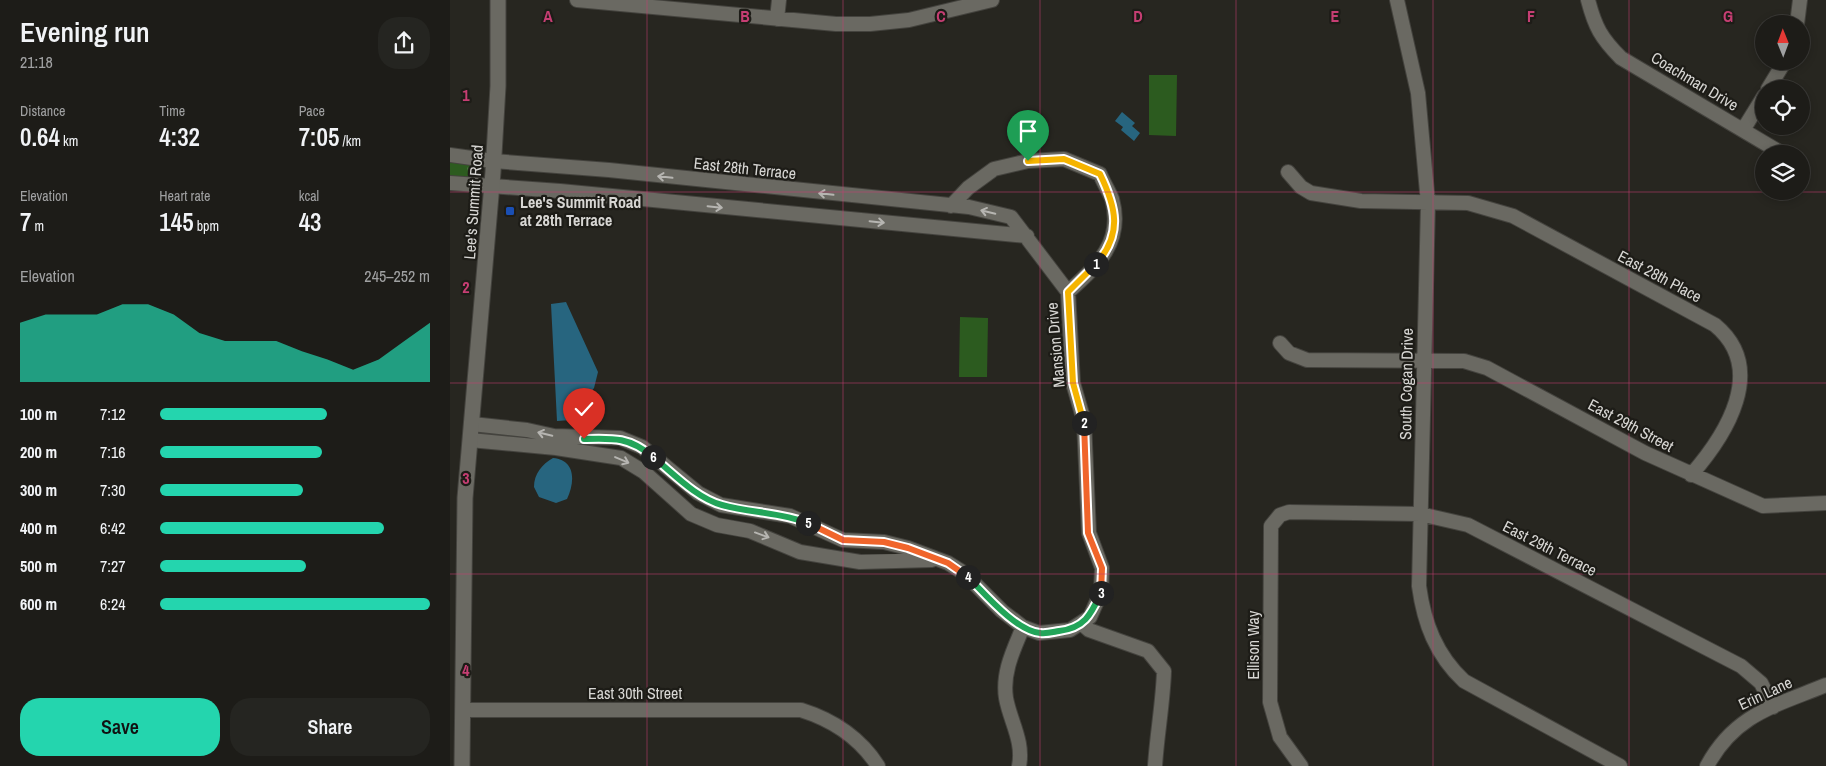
<!DOCTYPE html>
<html lang="en">
<head>
<meta charset="utf-8">
<style>
	body { margin:0; font-family:"Archivo Narrow",sans-serif; background:#252521; color:#f1f3f6; height:100vh; display:flex; flex-direction:column; font-size:19px; white-space:nowrap }
	* { box-sizing:border-box; margin:0 }
	p { font-size:16px; color:#a0a1a2 }
	.icon { flex:none; width:28px; height:28px; fill:none; stroke:currentColor; stroke-width:2; stroke-linecap:round; stroke-linejoin:round }
	.map { position:relative; flex:1; overflow:hidden }
	.panel { display:flex; flex-direction:column; background:#1d1c18; width:450px }
	.panel>* { flex:none }
	.needle { width:32px; rotate:359deg }
	.fabs { position:absolute; left:1305px; top:15px; display:grid; gap:10px }
	.fabs a { display:grid; place-items:center; width:55px; height:55px; border-radius:50%; background:#1d1c18; box-shadow:0 2px 8px #0003,0 0 0 1px #3b3a37; font-size:25px }
	.pin { position:absolute; display:grid; place-items:center; width:42px; height:42px; color:#fff; margin:-51px -21px; border-radius:50% 50% 50% 0; rotate:-45deg; box-shadow:0 0 5px #0007 }
	.pin .icon { rotate:45deg }
	.km { position:absolute; width:25px; height:25px; margin:-12px; border-radius:50%; background:#222; color:#fff; font-size:14px; line-height:25px; text-align:center }
	.round { display:grid; place-items:center; flex:none; width:52px; height:52px; border-radius:20px; background:#252521 }
	.overview { display:flex; align-items:center; justify-content:space-between; height:85px; padding:0 20px }
	h1 { font-size:28px; font-weight:600; line-height:38px }
	.figures { display:grid; grid-template-columns:repeat(3,1fr); gap:8px; height:85px; padding:5px 20px }
	.figures div { display:grid; align-content:center }
	.figures b { font-size:25px; font-weight:600 }
	.figures small { font-size:14px; font-weight:400 }
	.figures p { font-size:14px }
	.chart { height:140px; padding:10px 20px }
	.chart p { display:flex; justify-content:space-between }
	.chart svg { width:100%; height:90px; margin-top:5px; fill:#24d5ae; opacity:.7 }
	.cta { display:flex; gap:10px; margin-top:auto; padding:10px 20px }
	.cta a { flex:1; height:58px; border-radius:20px; background:#24d5ae; color:#111; font-size:20px; font-weight:600; line-height:58px; text-align:center }
	.cta a+a { background:#252521; color:#f1f3f6 }
	ul { padding:0 20px; list-style:none; font-size:16px }
	li { display:grid; grid-template-columns:80px 60px 1fr; align-items:center; height:38px }
	li i { height:12px; border-radius:6px; background:#24d5ae }
	main { display:flex; flex:1; min-height:0 }
	.map>svg:first-child { display:block }
	.grass { fill:url(#grass-tufts) }
	.pitch { fill:#2c5b1f }
	.water { fill:#27657f }
	.lines { fill:none; stroke-linecap:round; stroke-linejoin:round }
	.street-casing { stroke:#44433e; stroke-width:16 }
	.secondary-casing { stroke:#44433e; stroke-width:17 }
	.street { stroke:#6a6962; stroke-width:14 }
	.secondary { stroke:#6a6962; stroke-width:15 }
	.oneway { stroke:#b6b5b1 }
	.split-1-casing { stroke:#fff; stroke-width:10 }
	.split-2-casing { stroke:#fff; stroke-width:10 }
	.split-3-casing { stroke:#fff; stroke-width:10 }
	.split-4-casing { stroke:#fff; stroke-width:10 }
	.split-5-casing { stroke:#fff; stroke-width:10 }
	.split-6-casing { stroke:#fff; stroke-width:10 }
	.split-7-casing { stroke:#fff; stroke-width:10 }
	.split-1 { stroke:#f5b400; stroke-width:6 }
	.split-2 { stroke:#f5b400; stroke-width:6 }
	.split-3 { stroke:#f0652b; stroke-width:6 }
	.split-4 { stroke:#22a559; stroke-width:6 }
	.split-5 { stroke:#f0652b; stroke-width:6 }
	.split-6 { stroke:#22a559; stroke-width:6 }
	.split-7 { stroke:#22a559; stroke-width:6 }
	.grid { fill:none; stroke:#c63e73; stroke-width:1; stroke-opacity:0.55 }
	.transit-dot { fill:#1a4fb4; stroke:#1d1c17; stroke-width:2 }
	.labels { text-anchor:middle; dominant-baseline:central; stroke-width:4.5; stroke-linejoin:round; paint-order:stroke }
	.street-label { font-size:16px; fill:#d7d6d3; stroke:#1d1c17 }
	.poi-label { font-size:16px; font-weight:bold; fill:#d7d6d3; stroke:#1d1c17; text-anchor:start }
	.grid-label { font-size:16px; text-anchor:middle; font-weight:bold; fill:#c63e73; stroke:#1d1c17; stroke-width:4.5; stroke-linejoin:round; paint-order:stroke }
</style>
</head>
<body>
<main>
<section class="panel">
<div class="overview"><div><h1>Evening run</h1><p>21:18</p></div><a class="round"><svg class="icon" aria-label="share" viewBox="0 0 24 24"><path d="M12 15V3M7 8l5-5 5 5M5 13v7h14v-7"/></svg></a></div>
<div class="figures">
<div><p>Distance</p><b>0.64<small> km</small></b></div>
<div><p>Time</p><b>4:32</b></div>
<div><p>Pace</p><b>7:05<small> /km</small></b></div>
</div>
<div class="figures">
<div><p>Elevation</p><b>7<small> m</small></b></div>
<div><p>Heart rate</p><b>145<small> bpm</small></b></div>
<div><p>kcal</p><b>43</b></div>
</div>
<div class="chart"><p><span>Elevation</span>245–252 m</p>
<svg viewBox="0 0 160 44" preserveAspectRatio="none"><path d="M0 44V15L10 11L20 11L30 11L40 6L50 6L60 11L70 20L80 24L90 24L100 24L110 29L120 33L130 38L140 33L150 24L160 15V44z"/></svg>
</div>
<ul>
<li><b>100 m</b>7:12<i style="width:62%"></i></li>
<li><b>200 m</b>7:16<i style="width:60%"></i></li>
<li><b>300 m</b>7:30<i style="width:53%"></i></li>
<li><b>400 m</b>6:42<i style="width:83%"></i></li>
<li><b>500 m</b>7:27<i style="width:54%"></i></li>
<li><b>600 m</b>6:24<i style="width:100%"></i></li>
</ul>
<div class="cta"><a>Save</a><a>Share</a></div>
</section>
<div class="map">
<svg width="1376" height="766" viewBox="0 0 1376 766">
	<defs>
		<pattern id="grass-tufts" width="24" height="20" patternUnits="userSpaceOnUse" patternTransform="scale(1.25)"><rect width="24" height="20" fill="#2c5b1f"/><path d="M3 7l-1-3M5 7V3M7 7l1-3M15 17l-1-3M17 17v-4M19 17l1-3" fill="none" stroke="#4a723f"/></pattern>
	</defs>
	<rect width="100%" height="100%" fill="#272620"/>
	<path class="grass" d="M0,159L22,163L24,169L22,175L16,177H0Z"/>
	<path class="pitch" d="M699,75H727L726,136L699,135Z
		M510,317L538,318L537,377H509Z"/>
	<path class="water" d="M672,112L685,123L682,126L690,133L684,141L671,130L673,127L665,121Z
		M116,302L148,372L144,388L121,420L107,421L101,304Z
		M103,458C126,460 125,482 117,499L106,503L89,497L84,487C84,474 92,464 103,458Z"/>
	<g class="lines">
		<defs>
			<path id="street" d="M127,0L386,24H420L459,20L542,0
				M947,0L968,93L978,203L969,586C974,623 986,655 1014,681L1170,766
				M1138,0C1145,27 1151,38 1171,58L1333,154
				M327,19L329,0
				M1347,24L1350,0
				M1318,89L1335,61
				M1293,130L1314,96
				M0,155L43,161L159,170L519,207L561,217L618,292
				M838,172L851,187L861,193L911,201L1018,203L1063,216L1265,325C1318,369 1276,435 1241,475
				M0,183L110,191L577,236
				M501,206L518,188L544,169L578,161L614,159L650,174C653,182 659,191 662,199C674,242 647,266 618,292
				M830,343L839,353L857,360L1014,361L1037,368L1195,453L1313,506L1376,503
				M22,424L77,430L104,436L170,438L192,447L248,493L271,505L340,516L393,540L434,542L458,548L498,563L514,573L552,611L573,627L589,633L620,630L640,617L651,592L652,568L639,533L634,421L623,383L618,292
				M20,440L106,448L171,458L194,472L241,514L267,525L300,531L350,552L410,562L482,560
				M631,623L639,630L698,651L714,671C713,703 707,734 705,766
				M13,710H351C383,720 410,738 428,766
				M569,766C574,741 560,721 556,698C552,672 564,649 573,627
				M851,766L830,737L820,702L821,526L830,515L839,512L970,514L1018,525L1291,666L1311,683L1323,707
				M1257,766C1285,714 1325,706 1376,685"/>
			<path id="secondary" d="M12,766L15,498L43,172L48,86V0"/>
		</defs>
		<use href="#street" class="street-casing"/>
		<use href="#secondary" class="secondary-casing"/>
		<use href="#street" class="street"/>
		<use href="#secondary" class="secondary"/>
	</g>
	<defs><path id="oneway-shaft" d="M-6 0H5M1.5-3L5.5 0L1.5 3" fill="none" stroke-width="1.6" stroke-linecap="round" stroke-linejoin="round" transform="scale(1.25)"/></defs>
	<g class="oneway">
		<use href="#oneway-shaft" transform="translate(215 177) rotate(-174)"/>
		<use href="#oneway-shaft" transform="translate(376 194) rotate(-174)"/>
		<use href="#oneway-shaft" transform="translate(265 207) rotate(6)"/>
		<use href="#oneway-shaft" transform="translate(538 212) rotate(-167)"/>
		<use href="#oneway-shaft" transform="translate(427 222) rotate(6)"/>
		<use href="#oneway-shaft" transform="translate(95 434) rotate(-167)"/>
		<use href="#oneway-shaft" transform="translate(172 460) rotate(23)"/>
		<use href="#oneway-shaft" transform="translate(312 535) rotate(20)"/>
	</g>
	<g class="lines">
		<defs>
			<path id="split-1" d="M578,161L614,159L650,174C666,207 673,234 646,264"/>
			<path id="split-2" d="M634,423L623,383L618,292L646,264"/>
			<path id="split-3" d="M634,423L638,533L652,568L651,593"/>
			<path id="split-4" d="M518,577C535,594 566,631 590,633C596,634 603,632 609,631C635,628 641,614 651,593"/>
			<path id="split-5" d="M358,523L393,540L434,542L458,548L498,563L518,577"/>
			<path id="split-6" d="M203,457C223,473 246,498 272,505C300,513 330,512 358,523"/>
			<path id="split-7" d="M134,439C163,438 180,437 203,457"/>
		</defs>
		<use href="#split-1" class="split-1-casing"/>
		<use href="#split-2" class="split-2-casing"/>
		<use href="#split-3" class="split-3-casing"/>
		<use href="#split-4" class="split-4-casing"/>
		<use href="#split-5" class="split-5-casing"/>
		<use href="#split-6" class="split-6-casing"/>
		<use href="#split-7" class="split-7-casing"/>
		<use href="#split-1" class="split-1"/>
		<use href="#split-2" class="split-2"/>
		<use href="#split-3" class="split-3"/>
		<use href="#split-4" class="split-4"/>
		<use href="#split-5" class="split-5"/>
		<use href="#split-6" class="split-6"/>
		<use href="#split-7" class="split-7"/>
	</g>
	<path class="grid" d="M197,0V766M393,0V766M590,0V766M786,0V766M983,0V766M1179,0V766M0,192H1376M0,383H1376M0,574H1376"/>
	<rect class="transit-dot" x="55" y="206" width="10" height="10" rx="2.5"/>
	<g class="labels">
		<g class="street-label">
			<text transform="translate(1245 81) rotate(31)">Coachman Drive</text>
			<text transform="translate(295 168) rotate(6)">East 28th Terrace</text>
			<text transform="translate(23 202) rotate(-86)">Lee's Summit Road</text>
			<text transform="translate(1210 276) rotate(28)">East 28th Place</text>
			<text transform="translate(605 345) rotate(-95)">Mansion Drive</text>
			<text transform="translate(956 384) rotate(-89)">South Cogan Drive</text>
			<text transform="translate(1181 425) rotate(28)">East 29th Street</text>
			<text transform="translate(1100 548) rotate(27)">East 29th Terrace</text>
			<text transform="translate(803 645) rotate(-90)">Ellison Way</text>
			<text x="185" y="693">East 30th Street</text>
			<text transform="translate(1315 693) rotate(-25)">Erin Lane</text>
		</g>
		<g class="poi-label">
			<text x="70" y="202">Lee's Summit Road<tspan x="70" dy="18">at 28th Terrace</tspan></text>
		</g>
	</g>
	<g class="grid-label">
		<text x="98" y="22">A</text>
		<text x="295" y="22">B</text>
		<text x="491" y="22">C</text>
		<text x="688" y="22">D</text>
		<text x="885" y="22">E</text>
		<text x="1081" y="22">F</text>
		<text x="1278" y="22">G</text>
		<text x="16" y="101">1</text>
		<text x="16" y="293">2</text>
		<text x="16" y="484">3</text>
		<text x="16" y="676">4</text>
	</g>
</svg>
<div class="fabs">
<a><svg class="needle" viewBox="-14 -14 28 28"><path d="M0-13l5 13h-10z" fill="#e53935"/><path d="M0 13l5-13h-10z" fill="#a0a1a2"/></svg></a>
<a><svg class="icon" aria-label="locate" viewBox="0 0 24 24"><circle cx="12" cy="12" r="6"/><path d="M12 2v4M12 18v4M2 12h4M18 12h4"/></svg></a>
<a><svg class="icon" aria-label="layers" viewBox="0 0 24 24"><path d="M12 4l9 5-9 5-9-5zM3 14l9 5 9-5"/></svg></a>
</div>
<div class="pin" style="left:578px;top:161px;background:#1e9e55"><svg class="icon" aria-label="arrive" viewBox="0 0 24 24"><path d="M6 21V4h12l-3 4 3 4H6"/></svg></div>
<div class="pin" style="left:134px;top:439px;background:#d93025"><svg class="icon" aria-label="check" viewBox="0 0 24 24"><path d="M5 12l5 5 9-10"/></svg></div>
<b class="km" style="left:646px;top:264px">1</b>
<b class="km" style="left:634px;top:423px">2</b>
<b class="km" style="left:651px;top:593px">3</b>
<b class="km" style="left:518px;top:577px">4</b>
<b class="km" style="left:358px;top:523px">5</b>
<b class="km" style="left:203px;top:457px">6</b>
</div>
</main>
</body>
</html>
